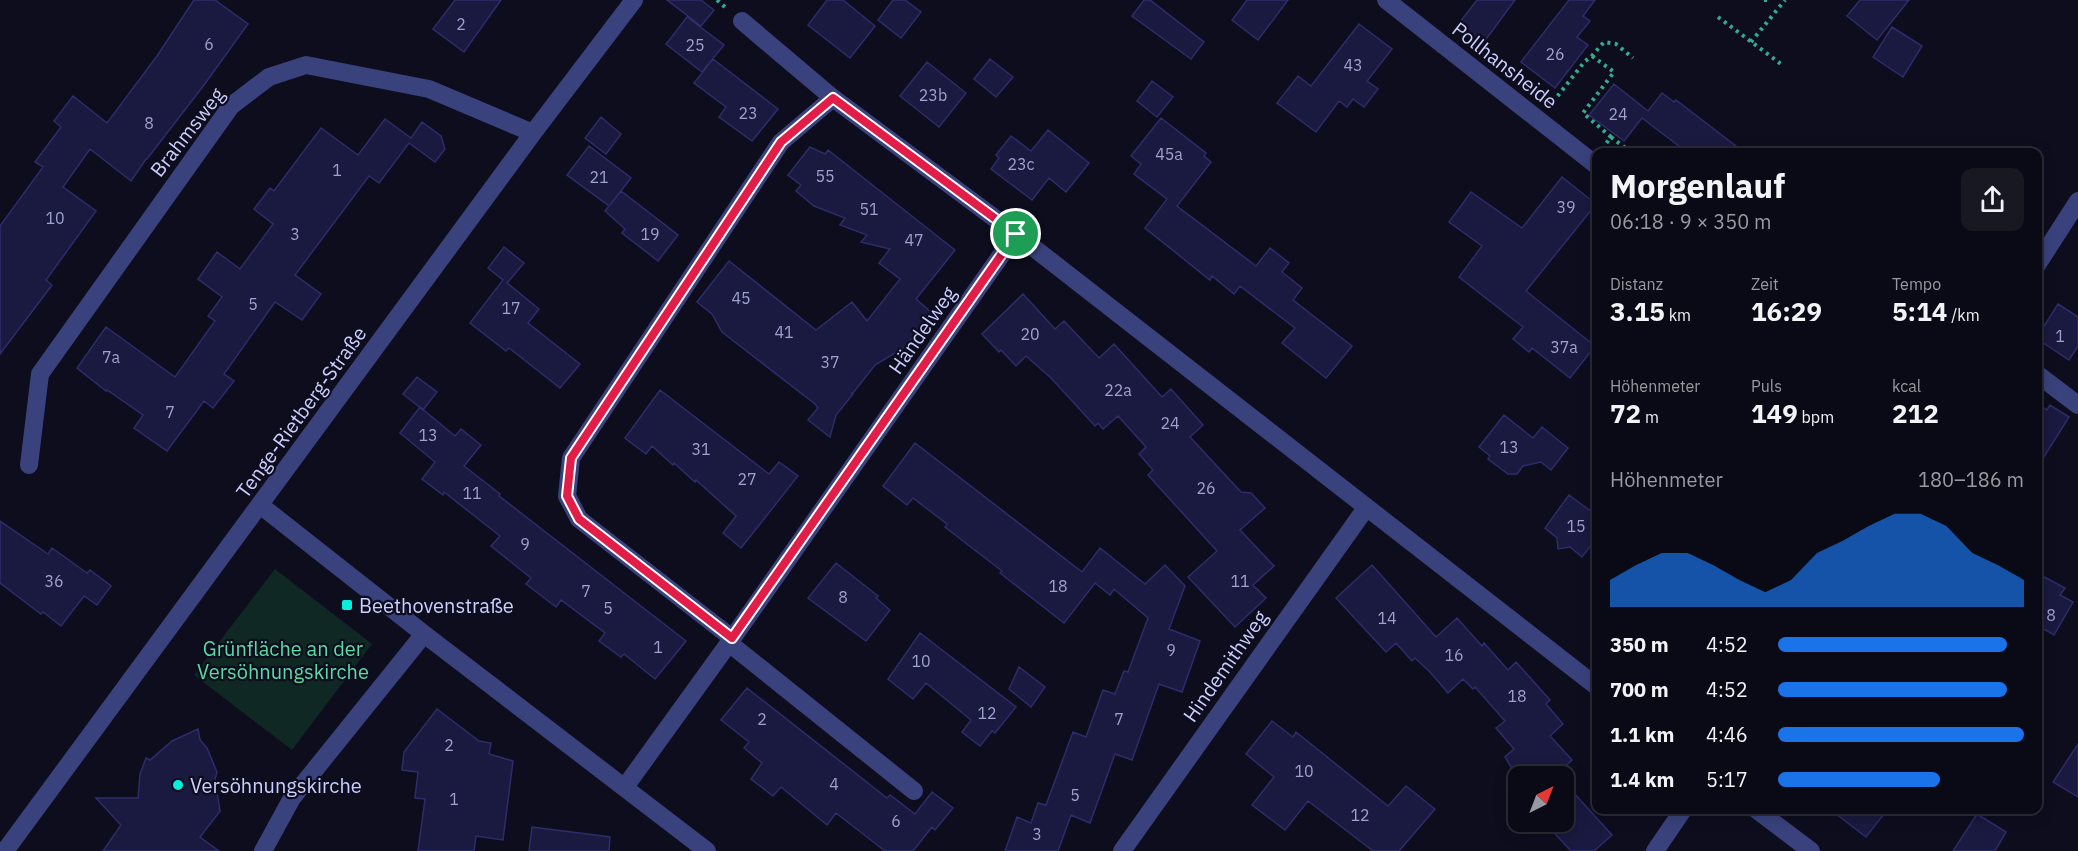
<!DOCTYPE html>
<html lang="de">
<head>
<meta charset="utf-8">
<style>
	body { margin:0; font-family:"IBM Plex Sans",sans-serif; background:#181823; color:#f1f3f6; height:100vh; display:flex; flex-direction:column; font-size:22px; white-space:nowrap }
	* { box-sizing:border-box; margin:0 }
	p { font-size:20px; color:#999aa1 }
	.icon { flex:none; width:33px; height:33px; fill:none; stroke:currentColor; stroke-width:2; stroke-linecap:round; stroke-linejoin:round }
	.map { position:relative; flex:1; overflow:hidden }
	.side { position:absolute; left:1592px; top:148px; width:450px; height:666px; display:flex; flex-direction:column; background:#0a0a16; border-radius:12px; box-shadow:0 3px 15px #0003,0 0 0 2px #2a2b35 }
	.side>* { flex:none }
	.needle { width:39px; rotate:42deg }
	.buttons { position:absolute; left:1508px; top:766px; display:grid; gap:12px }
	.buttons a { display:grid; place-items:center; width:66px; height:66px; border-radius:12px; background:#0a0a16; box-shadow:0 3px 15px #0003,0 0 0 2px #2a2b35; font-size:30px }
	.pin { position:absolute; display:grid; place-items:center; width:51px; height:51px; color:#fff; margin:-26px; border:3px solid #fff; border-radius:50%; box-shadow:0 2px 6px #0007 }
	.round { display:grid; place-items:center; flex:none; width:63px; height:63px; border-radius:12px; background:#181823 }
	.head { display:flex; align-items:center; justify-content:space-between; height:102px; padding:0 18px }
	h1 { font-size:33px; font-weight:700; line-height:45px }
	.figures { display:grid; grid-template-columns:repeat(3,1fr); gap:9px; height:102px; padding:6px 18px }
	.figures div { display:grid; align-content:center }
	.figures b { font-size:26px; font-weight:700 }
	.figures small { font-size:16px; font-weight:400 }
	.figures p { font-size:16px }
	.chart { height:168px; padding:12px 18px }
	.chart p { display:flex; justify-content:space-between }
	.chart svg { width:100%; height:108px; margin-top:6px; fill:#1a73e8; opacity:.7 }
	ul { padding:0 18px; list-style:none; font-size:20px }
	li { display:grid; grid-template-columns:96px 72px 1fr; align-items:center; height:45px }
	li i { height:15px; border-radius:8px; background:#1a73e8 }
	.map>svg:first-child { display:block }
	.green { fill:#102823 }
	.building { fill:#1a193f; stroke:#2e2c6a; stroke-width:1.5 }
	.lines { fill:none; stroke-linecap:round; stroke-linejoin:round }
	.path { stroke:#31ac8f; stroke-width:4; stroke-dasharray:3 4.5; stroke-linecap:butt }
	.minor { stroke:#39427c; stroke-width:18 }
	.route-casing { stroke:#fff; stroke-width:12 }
	.route { stroke:#e11d48; stroke-width:8 }
	.poi-dot { fill:#07eedd; stroke:#0d0d1e; stroke-width:2 }
	.labels { text-anchor:middle; dominant-baseline:central; stroke-width:4.5; stroke-linejoin:round; paint-order:stroke }
	.number-label { font-size:16px; fill:#9fa1ce }
	.street-label { font-size:20px; fill:#cbcefe; stroke:#0d0d1e }
	.poi-label { font-size:20px; fill:#cbcefe; stroke:#0d0d1e; text-anchor:start }
	.park-label { font-size:20px; fill:#5adba4; stroke:#0d0d1e }
</style>
</head>
<body>
<div class="map">
<svg width="2078" height="851" viewBox="0 0 2078 851">
	<rect width="100%" height="100%" fill="#0d0d1e"/>
	<path class="green" d="M275,569L372,644L292,750L194,675Z"/>
	<path class="building" d="M194,0H215L248,24L204,85L147,159H146L131,181L90,149L63,187L96,211L46,280L52,285L0,354V226L43,167L35,162L61,127L54,121L73,96L107,123L157,56Z
		M455,0H501L464,52L433,29Z
		M667,0H701L714,10L701,26Z
		M827,0H843L875,26L850,58L808,25Z
		M893,0H905L921,12L901,38L878,20Z
		M1144,0H1150L1204,42L1191,59L1132,16Z
		M1247,0H1288L1258,40L1232,20Z
		M1477,0H1515L1481,46L1456,27Z
		M1569,0H1595L1583,16L1590,21L1577,37L1588,45L1555,88L1521,62Z
		M1860,0H1909L1877,40L1847,16Z
		M687,17L724,45L702,72L666,44Z
		M1359,24L1392,49L1367,81L1378,89L1364,107L1353,99L1347,107L1339,101L1316,132L1277,103L1298,76L1311,86Z
		M1892,27L1922,46L1903,77L1873,57Z
		M713,59L778,109L752,141L719,117L726,107L694,83Z
		M990,59L1013,77L996,97L974,79Z
		M927,62L966,93L939,127L900,96Z
		M1152,81L1173,97L1157,117L1137,101Z
		M1614,84L1648,111L1662,93L1674,102L1676,100L1745,153H1688L1642,118L1624,141L1589,115Z
		M601,117L621,134L606,154L585,138Z
		M1161,118L1206,153L1204,156L1211,162L1177,206L1256,266L1270,248L1289,263L1282,272L1302,288L1293,300L1352,346L1326,378L1282,343L1295,328L1240,286L1234,294L1212,276L1210,280L1145,228L1167,199L1134,174L1141,164L1131,156Z
		M385,119L411,138L422,122L441,136L445,149L435,162L409,143L379,183L369,176L295,275L321,294L302,320L275,302L224,374L234,381L213,408L204,401L167,451L134,428L143,415L107,390L106,391L77,368L106,327L175,377L215,321L208,316L222,297L198,279L217,252L240,269L273,224L254,209L270,188L274,191L321,128L358,155Z
		M1048,130L1089,163L1066,192L1049,178L1032,200L991,169L999,158L996,155L1011,136L1031,151Z
		M589,146L631,178L610,205L621,191L678,235L658,261L622,233L625,229L605,211L609,206L567,175Z
		M810,147L825,154L828,150L955,250L916,299L932,313L905,347L875,365L853,393H851L853,394L836,415L830,437L808,420L818,408L815,404L722,332L712,314L697,302L729,261L816,330L852,302L867,321L900,279L879,263L890,249L861,242L867,235L840,225L845,218L814,206L796,191L801,185L788,175Z
		M1562,177L1596,204L1526,291L1595,346L1570,378L1532,348L1529,352L1513,339L1523,327L1459,277L1482,246L1449,222L1471,192L1522,228Z
		M504,247L524,263L507,283L539,309L528,323L580,364L560,388L509,348L506,351L470,323L503,280L488,268Z
		M1023,294L1055,329L1064,321L1099,358L1114,344L1162,397L1171,389L1203,425L1190,437L1241,492L1251,493L1265,508L1240,530L1274,566L1253,585L1266,598L1235,627L1188,577L1217,551L1148,475L1153,470L1139,454L1146,447L1118,416L1103,429L1098,423L1095,426L1051,378L1026,356L1016,366L1001,350L999,352L982,334Z
		M2058,304L2078,317V346L2069,360L2042,342L2041,331Z
		M417,377L437,392L423,410L403,394Z
		M660,390L769,474L779,462L798,476L741,548L723,533L736,516L696,480L695,482L674,463L673,465L652,446L646,454L625,438Z
		M2037,403L2047,410L2050,405L2069,417L2037,468Z
		M420,407L455,436L461,429L481,445L464,466L500,494L499,496L686,641L655,679L624,654L621,657L599,641L605,633L561,600L556,607L526,584L531,578L491,546L500,536L444,492L443,495L422,479L435,462L400,433Z
		M1504,415L1533,438L1542,427L1568,448L1551,470L1541,462L1523,466L1517,474H1508L1488,459L1490,456L1479,447Z
		M915,443L1082,572L1100,548L1145,584L1165,565L1185,586L1169,629L1200,641L1182,692L1159,684L1132,760L1115,754L1090,823L1071,815L1058,851H1005L1017,817L1031,823L1038,803L1046,805L1073,732L1086,737L1103,690L1115,694L1124,671L1128,672L1148,618L1114,589L1110,595L1095,583L1064,623L1000,573L1002,571L945,527L947,524L913,498L907,505L883,486Z
		M1569,495L1596,515V539L1582,557L1570,547L1558,549L1557,538L1545,528Z
		M0,521L48,554L52,548L87,573L90,570L111,586L97,605L84,596L61,626L43,612L41,614L0,583Z
		M836,563L878,596L876,598L890,610L866,641L808,598Z
		M1372,565L1436,637L1457,618L1482,646L1484,643L1508,670L1516,662L1550,700L1546,704L1563,724L1550,736L1572,760L1553,777H1517L1505,757L1514,749L1496,728L1505,721L1475,687L1473,689L1463,679L1448,693L1430,672L1415,658L1412,661L1396,643L1386,652L1336,598Z
		M2037,573L2065,588L2060,595L2073,602L2054,635L2042,628L2037,637Z
		M920,633L1016,707L995,733L992,731L980,746L962,732L971,720L926,683L913,699L888,679Z
		M1019,667L1045,687L1031,707L1009,689Z
		M747,688L887,798L890,795L915,814L932,792L953,808L935,830L932,827L913,851H885L836,813L827,825L781,787L773,796L751,779L762,763L744,748L749,742L721,720Z
		M437,709L479,741L491,743L489,754L513,761L503,840L476,836L474,851H418L425,799L415,798L418,772L402,770L404,752Z
		M1272,721L1293,737L1296,732L1388,806L1406,786L1435,809L1399,851H1373L1308,801L1285,830L1252,805L1274,777L1246,754Z
		M198,729L200,740L207,748L217,772L215,779L220,811L200,837L219,851H103L121,825L96,798H138L140,774L146,758L150,760L172,741Z
		M2078,744V797L2053,782Z
		M1563,781L1612,835L1594,851H1571L1547,825L1551,822H1563Z
		M1831,810H1887L1866,837Z
		M1977,814L2006,832L1995,851H1953Z
		M532,827L610,837L609,851H529Z"/>
	<g class="lines">
		<path class="path" d="M717,0L725,7
			M1764,0H1767
			M1718,17L1781,64
			M1751,42L1785,0
			M1592,56L1614,72L1583,113L1611,137L1605,145
			M1553,102L1585,61L1591,57L1604,42L1616,44L1633,58
			M1611,137L1632,153"/>
		<path class="minor" d="M1386,0L1596,165
			M742,21L833,98L1016,234L1596,686
			M2037,265L2078,201
			M2037,374L2078,405
			M29,465L40,374L231,106L269,77L306,65L429,89L533,133
			M260,505L424,634L707,851
			M732,638L579,519L567,496L571,458L781,142L833,98
			M729,643L914,791
			M625,787L729,643L1016,234
			M1757,810L1811,851
			M5,851L533,133L634,0
			M263,851L292,798L424,634
			M1122,851L1366,508
			M1655,851L1683,810"/>
	</g>
	<g class="lines">
		<defs>
			<path id="route" d="M833,98L1016,234L732,638L579,519L567,496L571,458L781,142Z"/>
		</defs>
		<use href="#route" class="route-casing"/>
		<use href="#route" class="route"/>
	</g>
	<g class="poi-dot">
		<rect x="341" y="599" width="12" height="12" rx="3"/>
		<circle cx="178" cy="785" r="6"/>
	</g>
	<g class="labels">
		<g class="number-label">
			<text x="461" y="24">2</text>
			<text x="209" y="44">6</text>
			<text x="695" y="45">25</text>
			<text x="1555" y="54">26</text>
			<text x="1353" y="65">43</text>
			<text x="933" y="95">23b</text>
			<text x="748" y="113">23</text>
			<text x="1618" y="114">24</text>
			<text x="149" y="123">8</text>
			<text x="1169" y="154">45a</text>
			<text x="1021" y="164">23c</text>
			<text x="337" y="170">1</text>
			<text x="825" y="176">55</text>
			<text x="599" y="177">21</text>
			<text x="1566" y="207">39</text>
			<text x="869" y="209">51</text>
			<text x="55" y="218">10</text>
			<text x="295" y="234">3</text>
			<text x="650" y="234">19</text>
			<text x="914" y="240">47</text>
			<text x="741" y="298">45</text>
			<text x="253" y="304">5</text>
			<text x="511" y="308">17</text>
			<text x="784" y="332">41</text>
			<text x="1030" y="334">20</text>
			<text x="2060" y="336">1</text>
			<text x="1564" y="347">37a</text>
			<text x="111" y="357">7a</text>
			<text x="830" y="362">37</text>
			<text x="1118" y="390">22a</text>
			<text x="170" y="412">7</text>
			<text x="1170" y="423">24</text>
			<text x="428" y="435">13</text>
			<text x="1509" y="447">13</text>
			<text x="701" y="449">31</text>
			<text x="747" y="479">27</text>
			<text x="1206" y="488">26</text>
			<text x="472" y="493">11</text>
			<text x="1576" y="526">15</text>
			<text x="525" y="544">9</text>
			<text x="54" y="581">36</text>
			<text x="1240" y="581">11</text>
			<text x="1058" y="586">18</text>
			<text x="586" y="591">7</text>
			<text x="843" y="597">8</text>
			<text x="608" y="608">5</text>
			<text x="2051" y="615">8</text>
			<text x="1387" y="618">14</text>
			<text x="658" y="647">1</text>
			<text x="1171" y="650">9</text>
			<text x="1454" y="655">16</text>
			<text x="921" y="661">10</text>
			<text x="1517" y="696">18</text>
			<text x="987" y="713">12</text>
			<text x="762" y="719">2</text>
			<text x="1119" y="719">7</text>
			<text x="449" y="745">2</text>
			<text x="1304" y="771">10</text>
			<text x="834" y="784">4</text>
			<text x="1075" y="795">5</text>
			<text x="454" y="799">1</text>
			<text x="1360" y="815">12</text>
			<text x="896" y="821">6</text>
			<text x="1037" y="834">3</text>
		</g>
		<g class="street-label">
			<text transform="translate(1505 65) rotate(38)">Pollhansheide</text>
			<text transform="translate(187 132) rotate(-52)">Brahmsweg</text>
			<text transform="translate(922 330) rotate(-55)">Händelweg</text>
			<text transform="translate(301 412) rotate(-54)">Tenge-Rietberg-Straße</text>
			<text transform="translate(1225 666) rotate(-55)">Hindemithweg</text>
		</g>
		<g class="poi-label">
			<text x="359" y="605">Beethovenstraße</text>
			<text x="190" y="785">Versöhnungskirche</text>
		</g>
		<g class="park-label">
			<text x="283" y="648">Grünfläche an der<tspan x="283" dy="23">Versöhnungskirche</tspan></text>
		</g>
	</g>
</svg>
<div class="buttons">
<a><svg class="needle" viewBox="-14 -14 28 28"><path d="M0-13l5 13h-10z" fill="#e53935"/><path d="M0 13l5-13h-10z" fill="#999aa1"/></svg></a>
</div>
<div class="pin" style="left:1016px;top:234px;background:#1e9e55"><svg class="icon" aria-label="arrive" viewBox="0 0 24 24"><path d="M6 21V4h12l-3 4 3 4H6"/></svg></div>
<section class="side">
<div class="head"><div><h1>Morgenlauf</h1><p>06:18 · 9 × 350 m</p></div><a class="round"><svg class="icon" aria-label="share" viewBox="0 0 24 24"><path d="M12 15V3M7 8l5-5 5 5M5 13v7h14v-7"/></svg></a></div>
<div class="figures">
<div><p>Distanz</p><b>3.15<small> km</small></b></div>
<div><p>Zeit</p><b>16:29</b></div>
<div><p>Tempo</p><b>5:14<small> /km</small></b></div>
</div>
<div class="figures">
<div><p>Höhenmeter</p><b>72<small> m</small></b></div>
<div><p>Puls</p><b>149<small> bpm</small></b></div>
<div><p>kcal</p><b>212</b></div>
</div>
<div class="chart"><p><span>Höhenmeter</span>180–186 m</p>
<svg viewBox="0 0 160 44" preserveAspectRatio="none"><path d="M0 44V33L10 27L20 22L30 22L40 27L50 33L60 38L70 33L80 22L90 17L100 11L110 6L120 6L130 11L140 22L150 27L160 33V44z"/></svg>
</div>
<ul>
<li><b>350 m</b>4:52<i style="width:93%"></i></li>
<li><b>700 m</b>4:52<i style="width:93%"></i></li>
<li><b>1.1 km</b>4:46<i style="width:100%"></i></li>
<li><b>1.4 km</b>5:17<i style="width:66%"></i></li>
</ul>
</section>
</div>
</body>
</html>
